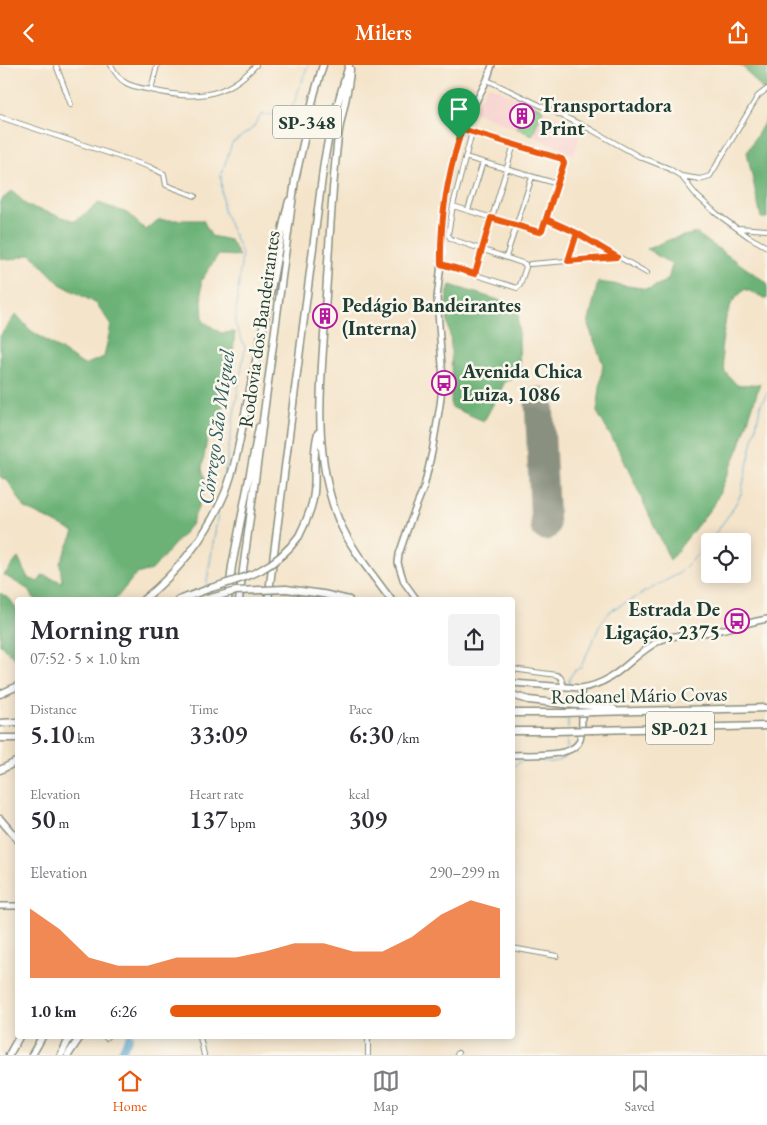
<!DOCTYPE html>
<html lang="en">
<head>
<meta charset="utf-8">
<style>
	body { margin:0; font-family:"EB Garamond",serif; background:#f2f2f3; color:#2b2b33; height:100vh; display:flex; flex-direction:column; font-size:19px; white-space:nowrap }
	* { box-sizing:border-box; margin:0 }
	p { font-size:16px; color:#7c7c81 }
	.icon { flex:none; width:28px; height:28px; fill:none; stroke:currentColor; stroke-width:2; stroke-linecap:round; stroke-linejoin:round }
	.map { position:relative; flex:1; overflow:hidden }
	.details { position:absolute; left:15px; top:532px; width:500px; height:442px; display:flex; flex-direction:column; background:#fff; border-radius:5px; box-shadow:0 2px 12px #0003 }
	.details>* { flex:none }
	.tools { position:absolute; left:701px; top:468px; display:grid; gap:10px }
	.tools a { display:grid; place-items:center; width:50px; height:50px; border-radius:5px; background:#fff; box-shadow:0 2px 12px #0003; font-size:25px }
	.pin { position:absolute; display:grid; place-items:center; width:42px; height:42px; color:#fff; margin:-51px -21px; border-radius:50% 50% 50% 0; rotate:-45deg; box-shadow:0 0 5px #0007 }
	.pin .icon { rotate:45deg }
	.round { display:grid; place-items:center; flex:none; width:52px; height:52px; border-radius:5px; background:#f2f2f3 }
	.head { display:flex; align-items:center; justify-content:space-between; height:85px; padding:0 15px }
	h1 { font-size:28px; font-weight:600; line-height:38px }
	.stats { display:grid; grid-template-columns:repeat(3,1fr); gap:8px; height:85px; padding:5px 15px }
	.stats div { display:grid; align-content:center }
	.stats b { font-size:25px; font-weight:600 }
	.stats small { font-size:14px; font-weight:400 }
	.stats p { font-size:14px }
	.chart { height:140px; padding:10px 15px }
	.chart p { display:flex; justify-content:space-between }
	.chart svg { width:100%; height:90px; margin-top:5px; fill:#ea580c; opacity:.7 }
	ul { padding:0 15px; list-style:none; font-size:16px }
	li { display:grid; grid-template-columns:80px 60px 1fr; align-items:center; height:38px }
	li i { height:12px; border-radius:6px; background:#ea580c }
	header { display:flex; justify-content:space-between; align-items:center; height:65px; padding:0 15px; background:#ea580c; color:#fff; font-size:22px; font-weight:600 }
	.tabs { display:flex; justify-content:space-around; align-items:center; height:70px; border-top:1px solid #e1e1e2; background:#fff; font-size:14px; color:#7c7c81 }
	.tabs a { display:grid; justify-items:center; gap:2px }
	.tabs .current { color:#ea580c }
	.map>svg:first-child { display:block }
	.built { fill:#f7d0cd }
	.green { fill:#86cf8b; stroke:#528660 }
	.forest { fill:#6cb277; stroke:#467856 }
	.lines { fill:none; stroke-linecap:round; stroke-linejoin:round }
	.stream { stroke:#54a4ce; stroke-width:1 }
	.river { stroke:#54a4ce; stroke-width:8 }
	.runway { stroke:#8a907f; stroke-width:29 }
	.street-casing { stroke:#8a907f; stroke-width:6 }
	.secondary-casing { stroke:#8a907f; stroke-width:8 }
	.highway-casing { stroke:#8a907f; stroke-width:9 }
	.street { stroke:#fff; stroke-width:4 }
	.secondary { stroke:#fff; stroke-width:5 }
	.highway { stroke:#fff; stroke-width:6 }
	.highway-bridge-casing { stroke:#8a907f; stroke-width:9; stroke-linecap:butt }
	.highway-bridge { stroke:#fff; stroke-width:6 }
	.route-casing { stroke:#fff; stroke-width:10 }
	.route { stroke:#ea580c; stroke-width:6 }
	.labels { text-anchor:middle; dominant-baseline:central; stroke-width:5; stroke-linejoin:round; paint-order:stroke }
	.shield { fill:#fbf7ec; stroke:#61756b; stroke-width:1 }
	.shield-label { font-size:19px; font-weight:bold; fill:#1f3d34 }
	.poi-label { font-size:20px; font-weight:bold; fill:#1f3d34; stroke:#fbf7ec; text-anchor:start }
	.street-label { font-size:20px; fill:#1f3d34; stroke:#fbf7ec }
	.water-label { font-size:21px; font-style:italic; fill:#2f5c62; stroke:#fbf7ec }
</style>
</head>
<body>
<header><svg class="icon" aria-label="back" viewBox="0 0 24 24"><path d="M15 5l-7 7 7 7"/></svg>Milers<svg class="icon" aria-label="share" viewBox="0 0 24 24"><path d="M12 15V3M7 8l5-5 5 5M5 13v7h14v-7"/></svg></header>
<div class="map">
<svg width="767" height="990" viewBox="0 0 767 990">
	<rect width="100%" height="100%" fill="#fbf7ec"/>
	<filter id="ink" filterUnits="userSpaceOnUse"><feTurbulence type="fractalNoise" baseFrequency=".02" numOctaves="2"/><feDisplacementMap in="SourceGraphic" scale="10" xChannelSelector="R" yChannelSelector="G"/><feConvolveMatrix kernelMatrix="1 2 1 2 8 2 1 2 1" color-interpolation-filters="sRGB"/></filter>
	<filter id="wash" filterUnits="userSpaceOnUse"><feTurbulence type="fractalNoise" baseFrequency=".0096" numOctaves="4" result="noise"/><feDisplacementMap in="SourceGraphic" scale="20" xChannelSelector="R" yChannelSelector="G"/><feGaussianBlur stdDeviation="1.12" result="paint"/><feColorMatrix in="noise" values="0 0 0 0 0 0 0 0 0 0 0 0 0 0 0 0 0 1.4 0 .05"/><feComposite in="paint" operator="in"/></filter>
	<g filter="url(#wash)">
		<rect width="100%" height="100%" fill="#f4e4ca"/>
		<path class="built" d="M488,20L582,63L574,89L474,46Z"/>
		<path class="green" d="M527,38L543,44L532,70L516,63Z"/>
		<path class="forest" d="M739,0H767V30L745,4Z
			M767,53V153H761L747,87Z
			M12,126L28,141L75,156L99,138L127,148L146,165L158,155H203L211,171L230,175L239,191L218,190L201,216L203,256L221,268L235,267L229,330L208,368L202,404L207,420L191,460L152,505L136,509L115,535H35L29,525L4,510L18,493L28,513L38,517L43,510L62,517L60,498L74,467L25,443L8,416L0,412V271L16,249L30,265L84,300L104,292L111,260L97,239L60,219L31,189L10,195L0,193V136Z
			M696,168L767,218V234L745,224L732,237L726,253L721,284L725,307L737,320L760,319L739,383L715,438L670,495L621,389L597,347L603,299L588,260L598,217L649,224L668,215L672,200L647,184L671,174Z
			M450,220L518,241L520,311L505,317L484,356L451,342C451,322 452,302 451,282C450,257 441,246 450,220Z
			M0,528L10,534L17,545L18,593L16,594L0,580Z"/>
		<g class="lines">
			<path class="stream" d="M221,430L245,282L235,259L242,188L223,145L221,111L232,78L252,64L261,50L277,49L292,43L308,0
				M206,522L218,449
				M569,621V614L574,606L581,602L601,558L610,546L678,509L706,481L731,447L741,429L744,415L761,339L767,328
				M568,636L569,625
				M568,663V650
				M567,683V670
				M512,702C517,699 523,694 528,694C540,694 553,702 565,692L566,687"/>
			<path class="river" d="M120,990L129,972"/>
			<path class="runway" d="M539,336L545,461"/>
		</g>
	</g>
	<g filter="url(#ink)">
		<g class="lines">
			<defs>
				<path id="street" d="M56,0L71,40
					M111,0C121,20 130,21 151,25C193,35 225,34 256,0
					M487,15L590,64L640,92L668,103L681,111L697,131L717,149L749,172L767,182
					M151,25L157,0
					M0,52L150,102L164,109L166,120L195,131
					M465,92L558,119
					M681,111L700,114L710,111L758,31L767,24
					M453,141L539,167L545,158L564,98L563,93L462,64
					M468,145L483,97
					M546,154L577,168L647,208
					M738,163L767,165
					M506,192L532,112
					M568,196L577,168
					M441,199L517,223L520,220L526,202L525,199L451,174L448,170L453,140L472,67
					M530,199L617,192
					M475,209L514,79
					M512,604L557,610L561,613L564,622
					M512,883L557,891
					M200,972L204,990
					M368,972V990
					M106,973L107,972
					M457,990L458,988"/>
				<path id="secondary" d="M417,535L404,517L398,498L399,489L410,457L424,422L432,387L440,340L443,314L437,233L441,199V178L445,136L455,87L462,64L487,15L492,0
					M512,618L581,623C617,618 629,592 659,576C675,568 697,570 715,566C733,563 749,557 767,554
					M512,690C529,689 575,694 580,674C584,662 581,637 581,623
					M0,841H18"/>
				<path id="highway" d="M325,245C329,188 331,130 338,72C341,49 349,27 350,4
					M325,257C320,324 313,392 339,456C351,484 373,510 391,535
					M299,471C306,457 313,442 314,427C316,407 312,387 318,368
					M286,524L323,529L349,535
					M143,535C179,506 207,470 225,428C236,400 241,368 247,339C255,301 263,263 271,224C277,194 281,165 289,136
					M179,535L211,523
					M228,535L232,501L259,362
					M239,535L295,115L314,30L323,0
					M268,535L324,97L330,65L349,0
					M0,629L18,621
					M512,630L529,635L564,639
					M593,641L614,644
					M594,647L767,643
					M512,648H564
					M0,658L18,657
					M593,665L767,661
					M512,666H555
					M0,673H18
					M0,705L18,696
					M0,754L18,775
					M9,990L19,972
					M32,990L42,972
					M61,990L70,972
					M68,990L80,972"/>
			</defs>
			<use href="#street" class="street-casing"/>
			<use href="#secondary" class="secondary-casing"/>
			<use href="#highway" class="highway-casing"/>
			<use href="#street" class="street"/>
			<use href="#secondary" class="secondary"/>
			<use href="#highway" class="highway"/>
			<defs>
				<path id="highway-bridge" d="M211,523C249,512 275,504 299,471
					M207,534L236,526L286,524
					M564,639L593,641
					M564,648L594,647
					M555,666L593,665"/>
			</defs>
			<use href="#highway-bridge" class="highway-bridge-casing"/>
			<use href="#highway-bridge" class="highway-bridge"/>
		</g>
	</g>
	<g class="lines" filter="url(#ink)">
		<defs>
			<path id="route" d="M459,74C447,114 440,157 441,199L475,209L491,153L539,167L542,165L546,154L577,168L617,192L568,196L577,168L546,154L564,98L562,94L462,64L459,74"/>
		</defs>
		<use href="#route" class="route-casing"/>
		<use href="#route" class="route"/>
	</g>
	<defs>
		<symbol id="building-ring" viewBox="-11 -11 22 22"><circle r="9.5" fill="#fbf7ec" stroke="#b5179e" stroke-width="1.5"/><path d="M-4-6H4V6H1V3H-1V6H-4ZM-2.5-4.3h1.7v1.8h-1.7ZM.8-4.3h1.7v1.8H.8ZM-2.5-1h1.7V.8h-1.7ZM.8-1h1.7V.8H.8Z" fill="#b5179e"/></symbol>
		<symbol id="bus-ring" viewBox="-11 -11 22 22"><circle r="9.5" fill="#fbf7ec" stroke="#b5179e" stroke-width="1.5"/><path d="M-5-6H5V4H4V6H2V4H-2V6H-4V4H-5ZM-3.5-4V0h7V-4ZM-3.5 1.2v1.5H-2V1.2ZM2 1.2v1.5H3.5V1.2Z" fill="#b5179e"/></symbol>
	</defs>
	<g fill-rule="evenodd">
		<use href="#building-ring" x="508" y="37" width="28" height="28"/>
		<use href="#building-ring" x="311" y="237" width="28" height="28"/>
		<use href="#bus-ring" x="430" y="304" width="28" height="28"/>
		<use href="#bus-ring" x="723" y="542" width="28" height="28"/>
	</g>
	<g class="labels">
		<g class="shield">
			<rect x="273" y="40.5" width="68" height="33" rx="4"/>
			<rect x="646" y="646.5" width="68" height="33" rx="4"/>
		</g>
		<g class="shield-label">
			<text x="307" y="57">SP-348</text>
			<text x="680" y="663">SP-021</text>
		</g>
		<g class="poi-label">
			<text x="540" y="40">Transportadora<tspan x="540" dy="23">Print</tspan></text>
			<text x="342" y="240">Pedágio Bandeirantes<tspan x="342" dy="23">(Interna)</tspan></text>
			<text x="462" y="306">Avenida Chica<tspan x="462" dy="23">Luiza, 1086</tspan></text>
			<text x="720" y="544" text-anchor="end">Estrada De<tspan x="720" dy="23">Ligação, 2375</tspan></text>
		</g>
		<g class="street-label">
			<text transform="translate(259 264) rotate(-82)">Rodovia dos Bandeirantes</text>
			<text transform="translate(639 630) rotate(-1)">Rodoanel Mário Covas</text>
		</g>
		<g class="water-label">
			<text transform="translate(216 362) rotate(-82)">Córrego São Miguel</text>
		</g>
	</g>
</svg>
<div class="tools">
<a><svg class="icon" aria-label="locate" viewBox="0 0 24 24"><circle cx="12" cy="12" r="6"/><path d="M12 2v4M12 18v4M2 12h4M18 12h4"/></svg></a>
</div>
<div class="pin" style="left:459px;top:74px;background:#1e9e55"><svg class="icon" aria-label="arrive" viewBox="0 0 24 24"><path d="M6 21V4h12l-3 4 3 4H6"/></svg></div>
<section class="details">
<div class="head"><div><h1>Morning run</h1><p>07:52 · 5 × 1.0 km</p></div><a class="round"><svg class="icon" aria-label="share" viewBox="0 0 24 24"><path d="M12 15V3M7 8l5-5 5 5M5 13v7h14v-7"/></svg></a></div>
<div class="stats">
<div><p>Distance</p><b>5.10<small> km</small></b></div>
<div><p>Time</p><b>33:09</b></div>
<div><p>Pace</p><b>6:30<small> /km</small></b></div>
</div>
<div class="stats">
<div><p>Elevation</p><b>50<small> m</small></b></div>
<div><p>Heart rate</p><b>137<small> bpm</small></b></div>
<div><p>kcal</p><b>309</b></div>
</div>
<div class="chart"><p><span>Elevation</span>290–299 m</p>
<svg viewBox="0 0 160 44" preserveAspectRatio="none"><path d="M0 44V10L10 20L20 34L30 38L40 38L50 34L60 34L70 34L80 31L90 27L100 27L110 31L120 31L130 24L140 13L150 6L160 10V44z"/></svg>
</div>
<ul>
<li><b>1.0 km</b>6:26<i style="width:82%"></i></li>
</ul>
</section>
</div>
<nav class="tabs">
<a class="current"><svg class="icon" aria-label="home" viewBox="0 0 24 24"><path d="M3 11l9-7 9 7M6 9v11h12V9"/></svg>Home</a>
<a><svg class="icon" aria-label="map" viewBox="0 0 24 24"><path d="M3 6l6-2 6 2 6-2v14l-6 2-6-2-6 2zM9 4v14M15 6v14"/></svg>Map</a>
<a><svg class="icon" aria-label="saved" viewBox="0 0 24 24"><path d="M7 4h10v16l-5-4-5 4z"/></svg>Saved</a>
</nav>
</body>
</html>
